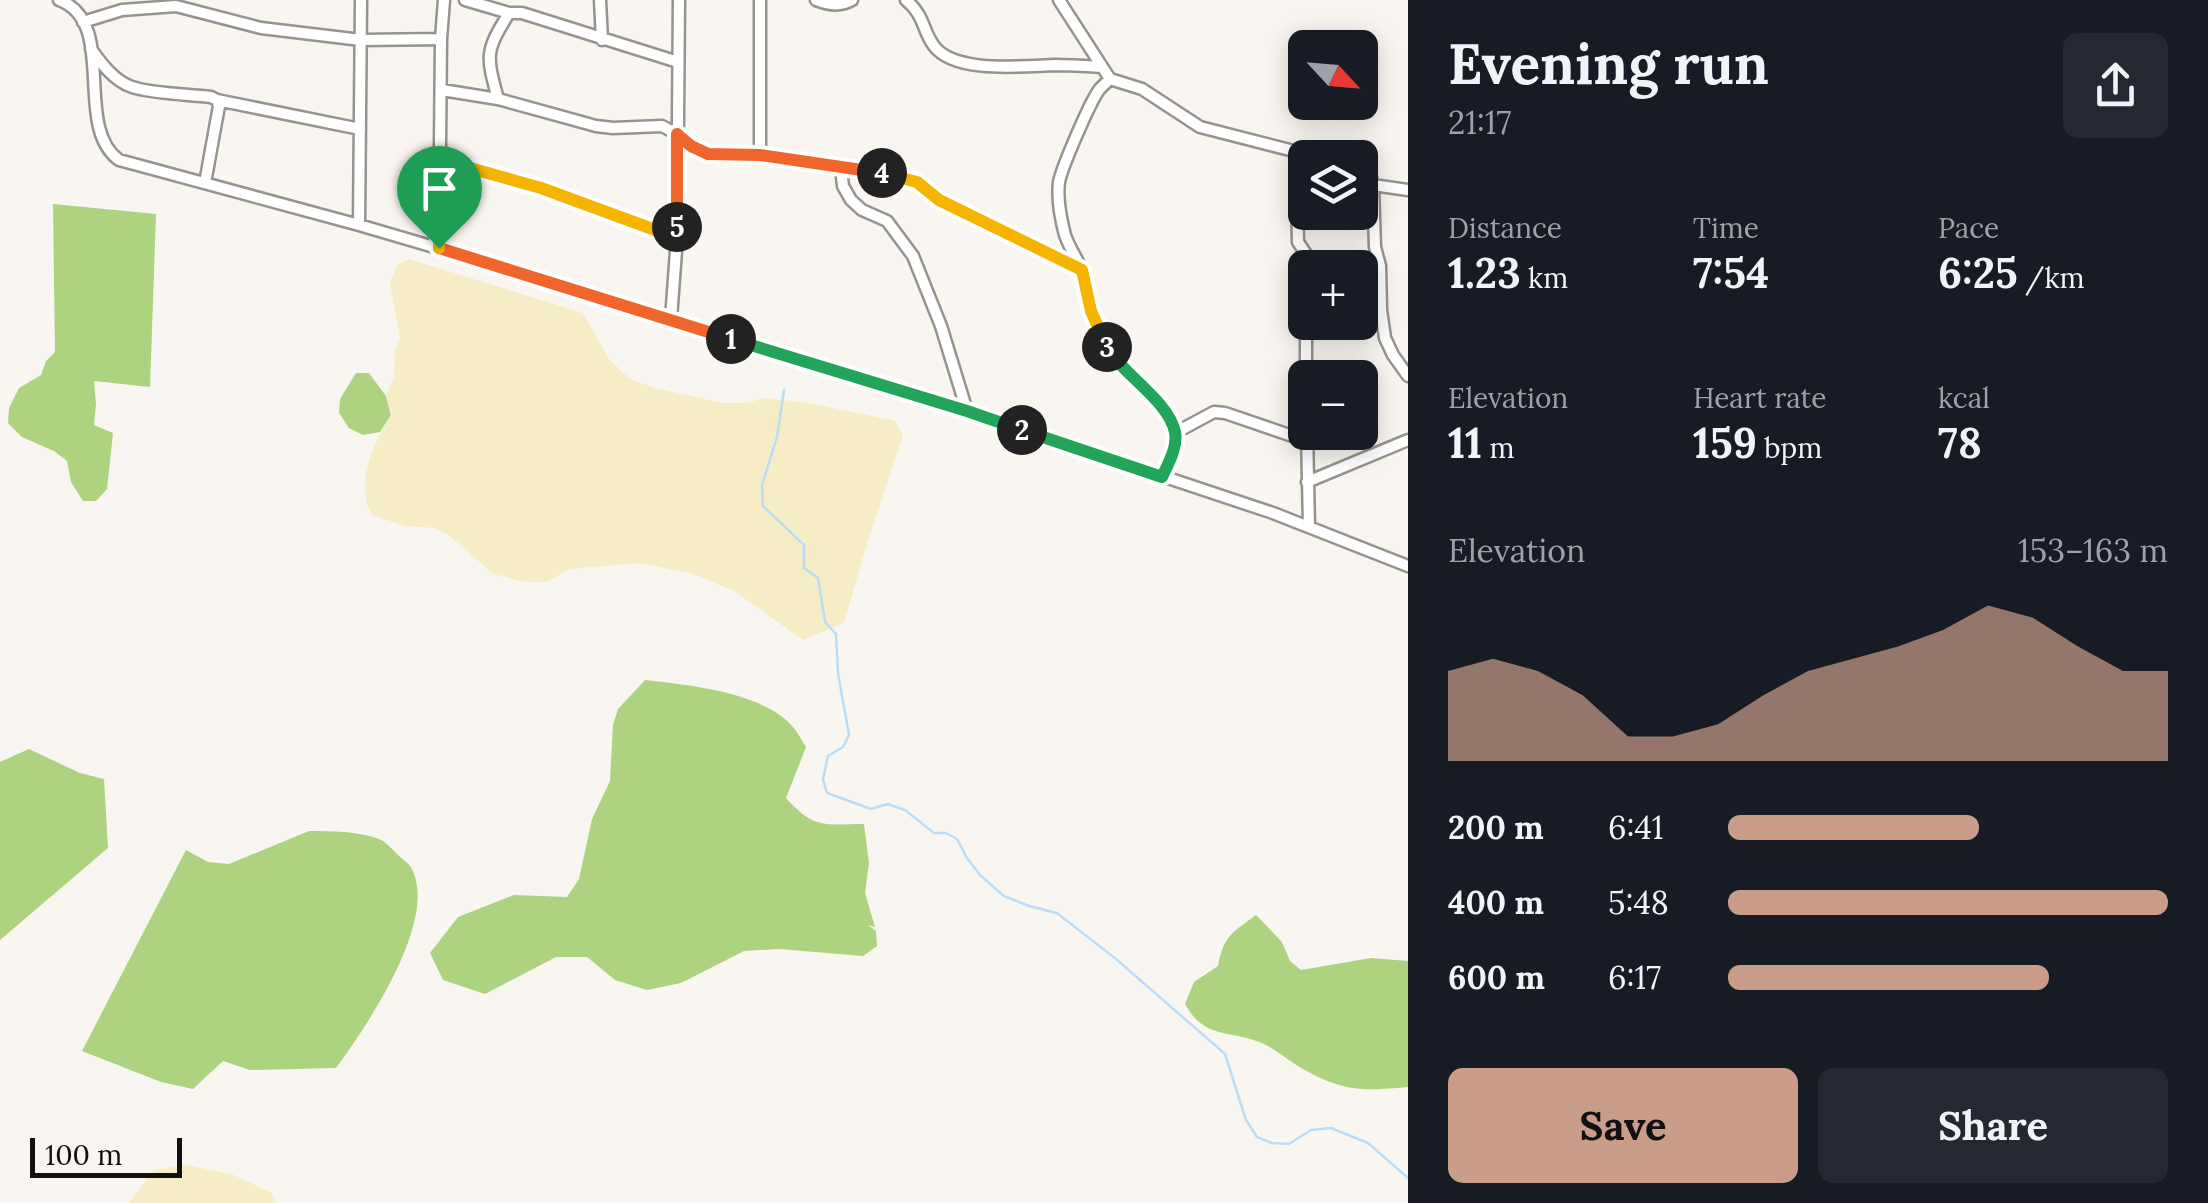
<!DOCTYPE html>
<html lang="en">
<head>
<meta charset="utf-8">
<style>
	body { margin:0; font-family:Lora,serif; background:#242831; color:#f1f3f6; height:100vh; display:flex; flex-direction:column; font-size:38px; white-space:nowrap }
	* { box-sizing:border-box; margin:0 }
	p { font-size:32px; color:#9ea1a6 }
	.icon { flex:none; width:55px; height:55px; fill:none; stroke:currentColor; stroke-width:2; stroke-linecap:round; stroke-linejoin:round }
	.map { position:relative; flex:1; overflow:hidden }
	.side { display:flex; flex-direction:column; background:#171b24; width:800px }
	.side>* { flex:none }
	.needle { width:65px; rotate:116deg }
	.controls { position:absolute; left:1288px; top:30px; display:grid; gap:20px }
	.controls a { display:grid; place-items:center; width:90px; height:90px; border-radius:15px; background:#171b24; box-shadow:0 5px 25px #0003; font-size:50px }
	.scale { position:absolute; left:30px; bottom:25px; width:152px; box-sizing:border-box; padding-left:10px; border:5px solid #131110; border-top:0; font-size:28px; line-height:35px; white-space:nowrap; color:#131110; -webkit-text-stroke:8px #f9f6f1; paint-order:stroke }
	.pin { position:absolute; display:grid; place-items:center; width:85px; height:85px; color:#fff; margin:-102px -42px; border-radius:50% 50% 50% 0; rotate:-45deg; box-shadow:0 0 10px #0007 }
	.pin .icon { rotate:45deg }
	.km { position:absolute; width:50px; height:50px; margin:-25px; border-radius:50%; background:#222; color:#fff; font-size:28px; line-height:50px; text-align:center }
	.round { display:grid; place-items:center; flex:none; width:105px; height:105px; border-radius:15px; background:#242831 }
	.head { display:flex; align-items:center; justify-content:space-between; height:170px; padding:0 40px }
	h1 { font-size:55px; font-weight:800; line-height:75px }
	.figures { display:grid; grid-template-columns:repeat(3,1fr); gap:15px; height:170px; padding:10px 40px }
	.figures div { display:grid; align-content:center }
	.figures b { font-size:42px; font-weight:800 }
	.figures small { font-size:28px; font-weight:400 }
	.figures p { font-size:28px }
	.chart { height:280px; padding:20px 40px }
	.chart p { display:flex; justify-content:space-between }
	.chart svg { width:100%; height:180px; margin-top:10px; fill:#c99d89; opacity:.7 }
	.primary-button { display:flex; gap:20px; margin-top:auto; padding:20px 40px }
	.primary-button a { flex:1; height:115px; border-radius:15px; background:#c99d89; color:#111; font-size:40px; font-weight:800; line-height:115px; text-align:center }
	.primary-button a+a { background:#242831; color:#f1f3f6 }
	ul { padding:0 40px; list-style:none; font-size:32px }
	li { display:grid; grid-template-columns:160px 120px 1fr; align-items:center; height:75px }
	li i { height:25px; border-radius:12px; background:#c99d89 }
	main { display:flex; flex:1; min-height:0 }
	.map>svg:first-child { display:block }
	.green { fill:#add280 }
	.sand { fill:#f6edc7 }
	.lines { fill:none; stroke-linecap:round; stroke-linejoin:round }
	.stream { stroke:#bbdcf6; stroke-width:2.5 }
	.minor-casing { stroke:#97948f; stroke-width:15 }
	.minor { stroke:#fff; stroke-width:10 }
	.split-1-casing { stroke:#fff; stroke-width:20 }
	.split-2-casing { stroke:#fff; stroke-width:20 }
	.split-3-casing { stroke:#fff; stroke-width:20 }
	.split-4-casing { stroke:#fff; stroke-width:20 }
	.split-5-casing { stroke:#fff; stroke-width:20 }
	.split-6-casing { stroke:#fff; stroke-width:20 }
	.split-1 { stroke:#f0652b; stroke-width:12 }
	.split-2 { stroke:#22a559; stroke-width:12 }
	.split-3 { stroke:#22a559; stroke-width:12 }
	.split-4 { stroke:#f5b400; stroke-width:12 }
	.split-5 { stroke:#f0652b; stroke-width:12 }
	.split-6 { stroke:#f5b400; stroke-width:12 }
</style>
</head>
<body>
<main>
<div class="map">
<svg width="1408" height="1203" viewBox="0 0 1408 1203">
	<rect width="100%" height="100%" fill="#f9f6f1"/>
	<path class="green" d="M53,204L156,214L150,387L94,381L96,404L94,425L113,433L107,489L96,501H83L71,482L67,461L54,451L22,437L8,423L9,408L19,388L41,375L46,361L55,352Z
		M356,373H369L386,396L391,415L380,432L363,435L349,428L339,413L340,399Z
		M645,680C689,685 763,692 793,727C798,733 802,741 806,747L786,798C815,830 824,824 864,824L869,863L865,893L875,927L868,925L876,931L877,946L863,956L779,949L744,951L681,983L647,990L615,980L587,957H556L485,994L443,980L430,953L458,917L514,895L567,897L579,879L592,819L610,781L613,725L618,709Z
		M29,749L80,773L104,779L108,848L0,940V762Z
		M309,831C333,831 357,831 379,839C386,842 391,848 397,854C402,859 410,864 413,871C436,924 367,1026 336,1068L250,1070L223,1061L193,1089L161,1082L82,1051L186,850L208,862L229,864Z
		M1256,915L1282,942L1290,961L1301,970L1371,958L1408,961V1087C1363,1091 1344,1092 1303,1069C1290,1062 1278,1051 1264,1044C1232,1029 1205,1041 1185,1004L1194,982L1218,966C1224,935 1232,933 1256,915Z"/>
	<path class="sand" d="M409,259L583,313L609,359L630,379L655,388L723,403H745L766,398L810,403L895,421L903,435L865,550L844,623L803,640L734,591L693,574L640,563L570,569L546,582H526L493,574L450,536L434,528L405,526L372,515C354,485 374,442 391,415L386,396L394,376L395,350L400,338L390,283L397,265Z
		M187,1165L234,1175L272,1193L275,1203H129L154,1170Z"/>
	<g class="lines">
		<path class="stream" d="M784,390L777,437L762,485L763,506L804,545V568L818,578L825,622L836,634L838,673L849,735L843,747L828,756L823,779L827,793L871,809L888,804L905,810L934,833H946L957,839L967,858L980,875L1004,896L1029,906L1057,913L1116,959L1225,1054L1246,1120L1257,1137L1272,1143L1289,1144L1311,1130L1331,1128L1368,1143L1408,1178"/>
		<defs>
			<path id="minor" d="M59,0C119,22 72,126 119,160L359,225L509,269L967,411L1273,513L1408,566
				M465,0L509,13H522L678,62
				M600,0L602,40
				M816,0C828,5 840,7 852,0
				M906,0C925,16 922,30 934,46C955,74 1023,66 1055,65C1070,65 1086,66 1102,67
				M1059,0L1110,79L1142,89L1200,127L1321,158
				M83,22L122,10L176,6L261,28L361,40L441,39
				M91,49C101,63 114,81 132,87C154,94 187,94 211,97L217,100L219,106L205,183
				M1110,79C1106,83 1102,86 1099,90C1090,102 1062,167 1059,182C1057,198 1061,220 1065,235C1070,250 1080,262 1084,277C1092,306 1096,339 1117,363C1133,381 1171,408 1175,433C1178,447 1167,465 1162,477
				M442,90L498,99L596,126L613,128L662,126L677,134L691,146L708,154L760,155L910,180L925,187L939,200L1082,270
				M498,99C486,55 485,52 509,13
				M217,100L360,129
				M1296,152L1298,242L1308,257L1310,268
				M760,155V0
				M441,161L541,188L677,237
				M1360,166L1365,167L1370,174L1373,185L1375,247L1380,266L1381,310L1385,338L1393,355L1408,376
				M841,168L843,186L851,200L862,210L887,221L913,256L941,326L967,411
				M1373,185L1408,190
				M359,225L361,0
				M439,248L441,39L444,0
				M1360,282L1379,280
				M671,319L677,237L679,0
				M1306,378V322
				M1307,432L1309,527
				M1175,433L1214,412L1225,413L1307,441
				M1307,482L1408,440"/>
		</defs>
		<use href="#minor" class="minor-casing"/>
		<use href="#minor" class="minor"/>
	</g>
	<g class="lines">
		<defs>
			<path id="split-1" d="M439,248L731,339"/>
			<path id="split-2" d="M731,339L967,411L1022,430"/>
			<path id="split-3" d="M1022,430L1162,477C1168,464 1178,447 1175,432C1168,400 1123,375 1107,347"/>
			<path id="split-4" d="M882,173L917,182L939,200L1082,270L1091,311L1107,347"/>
			<path id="split-5" d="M677,227V134L691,146L708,154L760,155L882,173"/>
			<path id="split-6" d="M439,248L441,160L541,188L677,238V227"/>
		</defs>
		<use href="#split-1" class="split-1-casing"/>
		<use href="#split-2" class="split-2-casing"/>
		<use href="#split-3" class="split-3-casing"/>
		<use href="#split-4" class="split-4-casing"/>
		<use href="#split-5" class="split-5-casing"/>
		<use href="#split-6" class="split-6-casing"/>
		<use href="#split-1" class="split-1"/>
		<use href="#split-2" class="split-2"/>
		<use href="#split-3" class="split-3"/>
		<use href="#split-4" class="split-4"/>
		<use href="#split-5" class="split-5"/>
		<use href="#split-6" class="split-6"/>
	</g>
</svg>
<div class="controls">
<a><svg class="needle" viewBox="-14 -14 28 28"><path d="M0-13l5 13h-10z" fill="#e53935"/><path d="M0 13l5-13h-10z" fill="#9ea1a6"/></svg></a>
<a><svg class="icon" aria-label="layers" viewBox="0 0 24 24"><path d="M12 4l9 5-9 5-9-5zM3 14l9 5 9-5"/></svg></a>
<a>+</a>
<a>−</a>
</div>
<div class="scale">100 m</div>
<div class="pin" style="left:439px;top:248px;background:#1e9e55"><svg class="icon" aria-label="arrive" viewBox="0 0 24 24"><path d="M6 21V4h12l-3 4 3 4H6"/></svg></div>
<b class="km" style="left:731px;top:339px">1</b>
<b class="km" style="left:1022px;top:430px">2</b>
<b class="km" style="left:1107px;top:347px">3</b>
<b class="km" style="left:882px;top:173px">4</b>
<b class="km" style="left:677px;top:227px">5</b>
</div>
<section class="side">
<div class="head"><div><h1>Evening run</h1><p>21:17</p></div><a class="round"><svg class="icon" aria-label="share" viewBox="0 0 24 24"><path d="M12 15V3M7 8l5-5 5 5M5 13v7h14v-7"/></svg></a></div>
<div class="figures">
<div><p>Distance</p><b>1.23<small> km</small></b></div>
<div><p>Time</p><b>7:54</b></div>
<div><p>Pace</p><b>6:25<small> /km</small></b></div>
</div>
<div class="figures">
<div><p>Elevation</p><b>11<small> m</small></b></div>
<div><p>Heart rate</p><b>159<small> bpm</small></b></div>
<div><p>kcal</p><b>78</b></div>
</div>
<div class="chart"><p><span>Elevation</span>153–163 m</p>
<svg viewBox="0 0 160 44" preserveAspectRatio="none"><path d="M0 44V22L10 19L20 22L30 28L40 38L50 38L60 35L70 28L80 22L90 19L100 16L110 12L120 6L130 9L140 16L150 22L160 22V44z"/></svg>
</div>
<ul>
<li><b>200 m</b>6:41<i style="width:57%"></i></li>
<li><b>400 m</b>5:48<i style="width:100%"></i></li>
<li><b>600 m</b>6:17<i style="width:73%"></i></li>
</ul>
<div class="primary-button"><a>Save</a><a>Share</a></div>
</section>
</main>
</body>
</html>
